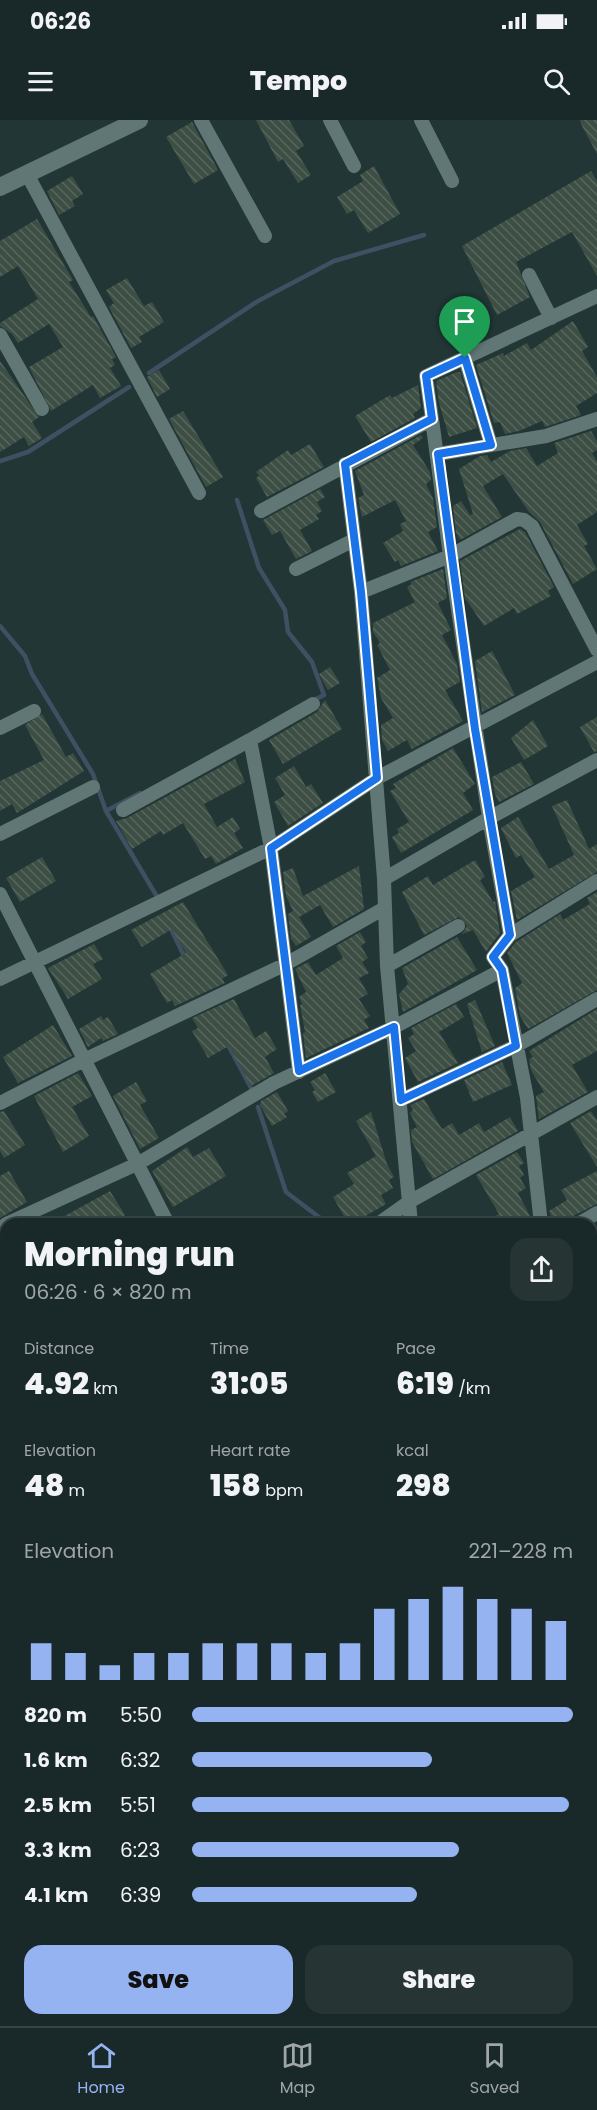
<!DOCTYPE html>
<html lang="en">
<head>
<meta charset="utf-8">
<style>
	body { margin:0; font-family:Poppins,sans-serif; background:#263434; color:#f1f3f6; height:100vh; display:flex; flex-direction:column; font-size:22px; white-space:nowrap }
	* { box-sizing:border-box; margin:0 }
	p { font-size:20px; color:#9fa6a8 }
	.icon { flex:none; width:33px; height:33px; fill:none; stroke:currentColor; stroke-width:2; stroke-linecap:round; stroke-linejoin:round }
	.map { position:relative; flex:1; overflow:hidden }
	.side { position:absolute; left:0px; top:1098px; width:597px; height:808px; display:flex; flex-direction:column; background:#192828; border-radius:18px 18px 0 0; box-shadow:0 2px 4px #0004,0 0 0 2px #374445 }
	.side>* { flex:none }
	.pin { position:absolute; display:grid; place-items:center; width:51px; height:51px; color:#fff; margin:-62px -26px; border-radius:50% 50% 50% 0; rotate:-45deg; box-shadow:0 0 6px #0007 }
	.pin .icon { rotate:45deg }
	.round { display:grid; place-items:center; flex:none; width:63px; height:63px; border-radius:18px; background:#263434 }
	.overview { display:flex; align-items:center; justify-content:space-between; height:102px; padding:0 24px }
	h1 { font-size:33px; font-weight:800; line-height:45px }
	.metrics { display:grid; grid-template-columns:repeat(3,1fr); gap:9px; height:102px; padding:6px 24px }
	.metrics div { display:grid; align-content:center }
	.metrics b { font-size:30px; font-weight:800 }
	.metrics small { font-size:16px; font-weight:400 }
	.metrics p { font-size:16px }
	.chart { height:168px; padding:12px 24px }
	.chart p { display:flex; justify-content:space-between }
	.chart svg { width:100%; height:108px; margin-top:6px; stroke:#95b2f1; stroke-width:6 }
	.primary-button { display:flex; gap:12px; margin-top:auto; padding:12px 24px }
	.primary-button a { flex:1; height:69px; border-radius:18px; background:#95b2f1; color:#111; font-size:24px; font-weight:800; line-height:69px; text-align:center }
	.primary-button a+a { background:#263434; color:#f1f3f6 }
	ul { padding:0 24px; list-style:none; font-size:20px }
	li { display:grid; grid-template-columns:96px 72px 1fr; align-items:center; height:45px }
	li i { height:15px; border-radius:8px; background:#95b2f1 }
	.status { display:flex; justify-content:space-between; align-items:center; height:42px; padding:0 30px; background:#192828; direction:ltr }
	.status svg { height:16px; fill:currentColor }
	header { display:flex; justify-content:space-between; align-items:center; height:78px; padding:0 24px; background:#192828; font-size:27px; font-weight:800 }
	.tabs { display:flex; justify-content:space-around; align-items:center; height:84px; border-top:2px solid #374445; background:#192828; font-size:16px; color:#9fa6a8 }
	.tabs a { display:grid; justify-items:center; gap:3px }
	.tabs .current { color:#95b2f1 }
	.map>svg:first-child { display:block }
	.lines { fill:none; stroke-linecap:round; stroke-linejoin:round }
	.stream { stroke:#3e5061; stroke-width:4.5 }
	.building { fill:url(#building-back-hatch) }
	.street { stroke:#607775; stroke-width:14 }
	.secondary { stroke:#607775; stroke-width:18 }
	.route-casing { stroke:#fff; stroke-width:12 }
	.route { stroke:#1a73e8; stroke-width:8 }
</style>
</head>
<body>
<div class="status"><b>06:26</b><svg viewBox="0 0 49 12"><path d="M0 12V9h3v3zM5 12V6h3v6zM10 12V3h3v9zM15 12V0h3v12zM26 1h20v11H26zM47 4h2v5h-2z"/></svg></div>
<header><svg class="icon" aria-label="menu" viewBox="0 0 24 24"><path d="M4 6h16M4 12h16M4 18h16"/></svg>Tempo<svg class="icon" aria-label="search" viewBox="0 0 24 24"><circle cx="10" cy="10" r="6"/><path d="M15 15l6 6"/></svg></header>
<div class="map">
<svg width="597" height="1906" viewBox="0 0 597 1906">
	<defs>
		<pattern id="building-back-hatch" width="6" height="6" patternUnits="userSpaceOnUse" patternTransform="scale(1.5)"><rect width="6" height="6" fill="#3d4e44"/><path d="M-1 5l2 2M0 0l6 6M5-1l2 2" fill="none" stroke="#58675e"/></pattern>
	</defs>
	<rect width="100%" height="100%" fill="#213635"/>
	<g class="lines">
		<path class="stream" d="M149,253L258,181L334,141L424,115
			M0,341L28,332L129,267
			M237,380L259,448L285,490L288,512L312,542L324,575L314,580
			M0,506L25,536L32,554L93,654L106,691
			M140,673L106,691L156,775
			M169,805L185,838
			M227,923L251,968
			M258,987L286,1072L328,1104
			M0,1119L6,1116
			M310,1906L327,1900"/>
	</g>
	<path class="building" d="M256,0H289L304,26L296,31L311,55L298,63L283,39L278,42Z
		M580,0H597V34L581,4Z
		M192,2L218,50L194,64L166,17Z
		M374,46L400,94L368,113L354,90L347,94L337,77L363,61L360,55Z
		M591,51L597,61V156L572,112L516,142L530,177L497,195L462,126Z
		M72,56L83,74L72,81L75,86L59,95L47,71Z
		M37,99L73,160L69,162L91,197L93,196L116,237L112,239L115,245L110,248L121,266L100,278L93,265L51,291L29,247L63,227L49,204L18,223L12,214L0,206V203L38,179L18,146L0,157V121Z
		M127,158L144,186L152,182L164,202L139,217L142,222L131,228L109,187L114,183L106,170Z
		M573,201L588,227L582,231L597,257V273L576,286L581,295L545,307L542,301L519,311L505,314L500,302L494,303L476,245L503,233L504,236L527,223L531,230Z
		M0,241L39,297L32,302L42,318L29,326L24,317L0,332Z
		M159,250L170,269L157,277L147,257Z
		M457,252H460L477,308L449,317L439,283L436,261Z
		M418,265L421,288L413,294L415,298L371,322L355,296L390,275L392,278Z
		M183,291L223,357L206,367L169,299Z
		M591,311L597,321V330L592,333L597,341V392L577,405L588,424L584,426L597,449L573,464L540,402L529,392L503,354L483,366L502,397L460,420L456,413L453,386L461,381L470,395L473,394L459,349L480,336L487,335L491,342L510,331L526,328L537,346L558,333L554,323Z
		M421,315L423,318L413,325L430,352L431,360L426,364L433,378L437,407L428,412L438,431L401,446L398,440L395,442L383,423L403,411L400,404L406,401L395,380L362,397L358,378L364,375L355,351Z
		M310,324L324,347L267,377L256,358L259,356L256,352L288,330L291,335Z
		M320,369L325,377L317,382L322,391L316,395L319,399L300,410L312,431L296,439L280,411L272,415L263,400Z
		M520,409L525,412L554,467L548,471L551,476L517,494L514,488L484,506L465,478L460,441Z
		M443,449L447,478L438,483L451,510L442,515L457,544L460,562L445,570L463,601L412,629L407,620L388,631L382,620L381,605L393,598L381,578L377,558L390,550L377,525L380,523L373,512V503L415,482L407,467L412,464L410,462Z
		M492,531L515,575L482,592L475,541Z
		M330,547L340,563L328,570L319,554Z
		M325,580L342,609L283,644L269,620L317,592Z
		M42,594L66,637L73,633L84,651L17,693L12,684L0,691V661L44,640L25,605Z
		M597,597V631L594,632L580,607Z
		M533,600L548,626L524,640L511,618Z
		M453,628L475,664L463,673L473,690L401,733L392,717L399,713L397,709L409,702L390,671L396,668L393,664Z
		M235,639L245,662L204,684L217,707L233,697L240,709L234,713L243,728L216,744L211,736L205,739L183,703L163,715L161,711L132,729L116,701L127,698Z
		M521,642L534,664L499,682L495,674L492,657Z
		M294,646L306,667L311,664L323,683L288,706L274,682L285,675L275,658Z
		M567,680L589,729L597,724V752L517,800L511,771L535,757L521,735L516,738L501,708L518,697L549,749L574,735L552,686Z
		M42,737L56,761L20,782L6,758Z
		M475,740L485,757L480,760L493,782L495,781L500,813L486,832L473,810L462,814L467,806L459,797L424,815L402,772L428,756L433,765Z
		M359,746L364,789L333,807L320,785L299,797L311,817L296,826L291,819L288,794L293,791L286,776L283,752L293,748L303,776Z
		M597,772V870L528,909L520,896L515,868L522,863L507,833L516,822L560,794L563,800L590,784L587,778Z
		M183,782L228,855L222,859L225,863L175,886L172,880L167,883L150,854L186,833L172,809L142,827L131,810Z
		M360,812L366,822L361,826L368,838L362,842L369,853L359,858L368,874L359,879L370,896L364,900L369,908L306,938L303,913L305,912L300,885L302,884L299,877L306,872L295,849L308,842L316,855L343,838L336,826Z
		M457,817L477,850L403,892L399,874L408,864L402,848Z
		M94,824L103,839L93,844L102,859L68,879L48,848Z
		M234,879L255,918L266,911L277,929L265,937L274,953L251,966L229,926L208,938L192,911L198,908L192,898Z
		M475,880L495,926L482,932L467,884Z
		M456,884L464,897L439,912L458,943L418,962L405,938L416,931L408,918L414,914L411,908Z
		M597,889V931L572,945L588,972L539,999L536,976L544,972L531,950L529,939L533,937L529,931Z
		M101,896L103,900L108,897L118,914L103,921L101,918L88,927L79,909Z
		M53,905L72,936L18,963L3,937Z
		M502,942L512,965L473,982L464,960Z
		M78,953L92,976L72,987L89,1016L63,1032L34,976Z
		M325,953L336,972L318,982L312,972L315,970L310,962Z
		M136,962L147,981L140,985L159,1018L140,1029L113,976Z
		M277,972L288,991L284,994L287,997L272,1006L260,985L261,981Z
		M424,979L442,1009L452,1003L459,1015L479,1003L484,1012L510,997L518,1011L433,1059L412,1022L411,1010L417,1007L410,993L413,989L410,985Z
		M4,991L25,1025L4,1038L0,1031V992Z
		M591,991L597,1000V1047L570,1003Z
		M371,992L387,1044L394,1057L389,1060L393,1068L381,1075L386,1084L357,1101L355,1099L348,1103L333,1077L354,1064L347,1053L376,1036L356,1001Z
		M187,1027L193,1037L209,1028L226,1056L173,1087L152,1051Z
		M517,1032L524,1043L519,1046L524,1055L520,1058L526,1068L518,1073L531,1098L522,1104H482L499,1094L476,1055Z
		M9,1051L27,1082L0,1098V1056Z
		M597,1051V1084L573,1096L569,1104H555L549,1091L567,1080L561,1070Z
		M110,1071L125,1095L111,1104H50Z"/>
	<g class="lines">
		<path class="street" d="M201,0L265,116
			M330,0L354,46
			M421,0L452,61
			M27,54L199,373
			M529,155L551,198
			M0,215L42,289
			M465,239L491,325
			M432,299L426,256L597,176
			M438,334L546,316L597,299
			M261,391L432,299L450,436L489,698L384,759L361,472L345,344
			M296,449L354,420
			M361,472L450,436L517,399L524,400L532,406L597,530
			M0,608L34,591
			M250,620L313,584
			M123,690L250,620L271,728L299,952
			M0,714L93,667
			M384,759L387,846L411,1104
			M0,774L168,1104
			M510,815L489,698L597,640
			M387,846L458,806
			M0,859L271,728L377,658L597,542
			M401,980L516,926L597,879
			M0,983L84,940L284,845L383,789
			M6,1104L139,1043L274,963L394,907L502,850
			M378,1104L409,1082L597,977
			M541,1104L527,978L502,850L493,837L510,815L597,761
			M578,1104L597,1093
			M591,1185L597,1182
			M591,1257L597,1254
			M591,1339L597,1337
			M0,1352L6,1348
			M0,1541L6,1552
			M591,1545L597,1542
			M0,1570L6,1568
			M591,1666L597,1663
			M591,1789L597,1786
			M473,1900L474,1906
			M144,1906L154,1900"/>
		<path class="secondary" d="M0,67L139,0"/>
	</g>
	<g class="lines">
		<defs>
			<path id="route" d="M465,238L491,325L438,334L475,609L510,815L493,837L502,850L516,926L401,980L394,907L299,951L271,728L377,658L361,472L345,344L432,299L426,256Z"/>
		</defs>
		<use href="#route" class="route-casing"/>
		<use href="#route" class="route"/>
	</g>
</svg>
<div class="pin" style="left:465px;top:238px;background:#1e9e55"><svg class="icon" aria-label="arrive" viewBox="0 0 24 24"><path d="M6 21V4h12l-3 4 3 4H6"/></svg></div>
<section class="side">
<div class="overview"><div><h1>Morning run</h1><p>06:26 · 6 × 820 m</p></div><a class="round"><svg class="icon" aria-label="share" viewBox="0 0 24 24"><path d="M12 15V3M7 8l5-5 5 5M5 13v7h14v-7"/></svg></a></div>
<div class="metrics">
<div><p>Distance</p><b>4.92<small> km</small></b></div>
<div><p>Time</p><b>31:05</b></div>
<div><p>Pace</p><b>6:19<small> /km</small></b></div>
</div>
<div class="metrics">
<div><p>Elevation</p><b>48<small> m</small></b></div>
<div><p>Heart rate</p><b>158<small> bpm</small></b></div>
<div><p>kcal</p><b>298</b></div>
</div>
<div class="chart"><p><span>Elevation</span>221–228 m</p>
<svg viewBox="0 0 160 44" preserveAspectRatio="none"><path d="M5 44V29M15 44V33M25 44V38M35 44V33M45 44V33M55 44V29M65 44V29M75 44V29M85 44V33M95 44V29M105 44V15M115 44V11M125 44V6M135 44V11M145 44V15M155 44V20"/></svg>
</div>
<ul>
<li><b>820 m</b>5:50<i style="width:100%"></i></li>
<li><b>1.6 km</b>6:32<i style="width:63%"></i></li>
<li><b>2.5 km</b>5:51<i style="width:99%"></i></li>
<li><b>3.3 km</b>6:23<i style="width:70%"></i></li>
<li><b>4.1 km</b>6:39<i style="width:59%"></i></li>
</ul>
<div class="primary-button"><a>Save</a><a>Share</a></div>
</section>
</div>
<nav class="tabs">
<a class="current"><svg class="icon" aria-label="home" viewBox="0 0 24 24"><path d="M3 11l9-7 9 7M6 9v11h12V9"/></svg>Home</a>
<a><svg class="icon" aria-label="map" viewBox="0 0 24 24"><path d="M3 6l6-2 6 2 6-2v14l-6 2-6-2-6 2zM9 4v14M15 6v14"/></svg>Map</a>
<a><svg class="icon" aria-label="saved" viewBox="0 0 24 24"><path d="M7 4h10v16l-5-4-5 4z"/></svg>Saved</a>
</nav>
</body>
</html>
